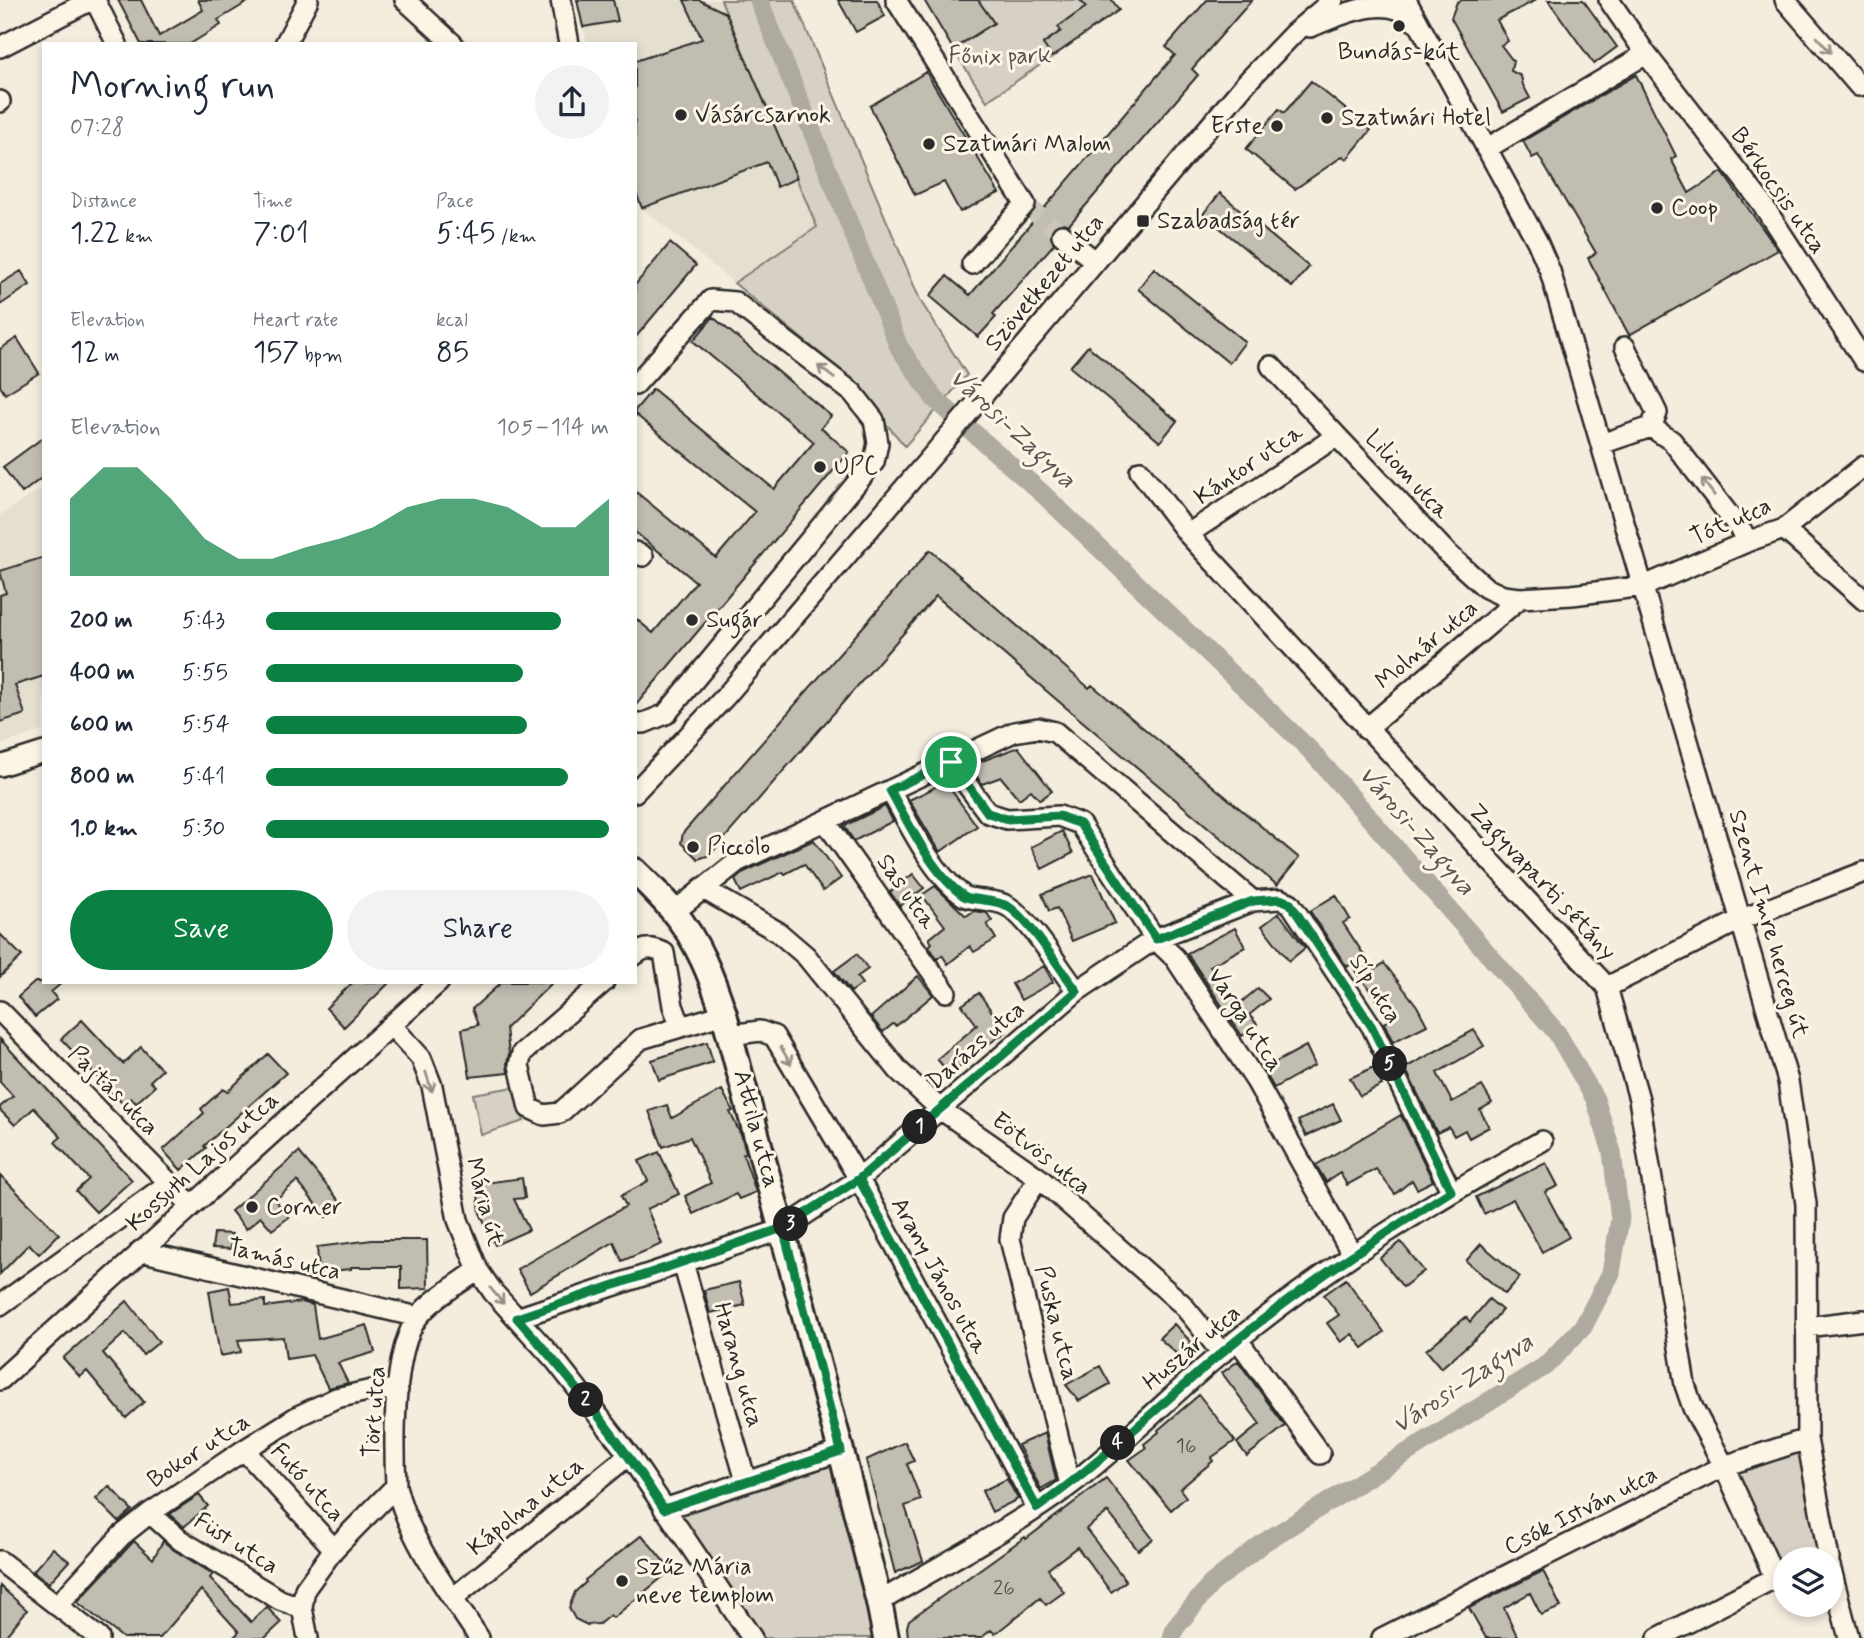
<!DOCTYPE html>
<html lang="en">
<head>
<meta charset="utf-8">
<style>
	body { margin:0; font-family:Mynerve,sans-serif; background:#f2f2f3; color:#1f2937; height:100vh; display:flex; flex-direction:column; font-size:26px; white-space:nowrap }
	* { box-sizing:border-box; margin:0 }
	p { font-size:23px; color:#747a83 }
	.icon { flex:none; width:38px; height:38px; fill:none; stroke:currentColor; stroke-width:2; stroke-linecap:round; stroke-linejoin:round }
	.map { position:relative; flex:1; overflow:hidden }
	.sheet { position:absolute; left:42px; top:42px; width:595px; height:942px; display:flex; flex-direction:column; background:#fff; border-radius:0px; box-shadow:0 4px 10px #0003 }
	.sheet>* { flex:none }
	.controls { position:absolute; left:1773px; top:1547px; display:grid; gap:14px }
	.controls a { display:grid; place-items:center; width:70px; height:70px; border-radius:50%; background:#fff; box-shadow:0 4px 10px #0003; font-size:35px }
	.pin { position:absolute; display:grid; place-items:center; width:60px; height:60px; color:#fff; margin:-30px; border:4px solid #fff; border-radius:50%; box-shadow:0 2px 7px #0007 }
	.km { position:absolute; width:35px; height:35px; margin:-18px; border-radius:50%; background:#222; color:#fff; font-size:19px; line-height:35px; text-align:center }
	.round { display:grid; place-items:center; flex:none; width:74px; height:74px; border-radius:37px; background:#f2f2f3 }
	.overview { display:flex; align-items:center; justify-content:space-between; height:119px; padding:0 28px }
	h1 { font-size:38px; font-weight:600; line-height:52px }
	.stats { display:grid; grid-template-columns:repeat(3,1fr); gap:10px; height:119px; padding:7px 28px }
	.stats div { display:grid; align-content:center }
	.stats b { font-size:30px; font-weight:600 }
	.stats small { font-size:19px; font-weight:400 }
	.stats p { font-size:19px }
	.chart { height:196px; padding:14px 28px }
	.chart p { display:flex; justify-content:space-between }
	.chart svg { width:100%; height:126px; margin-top:7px; fill:#0b8043; opacity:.7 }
	.action { display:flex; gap:14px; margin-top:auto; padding:14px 28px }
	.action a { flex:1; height:80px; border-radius:42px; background:#0b8043; color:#fff; font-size:28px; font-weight:600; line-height:80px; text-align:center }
	.action a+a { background:#f2f2f3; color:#1f2937 }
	ul { padding:0 28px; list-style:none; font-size:23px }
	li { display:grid; grid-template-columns:112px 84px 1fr; align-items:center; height:52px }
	li i { height:18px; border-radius:9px; background:#0b8043 }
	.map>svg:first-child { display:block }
	.built { fill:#e5dfd0 }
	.green { fill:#d6d1c4; stroke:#807e78; stroke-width:2 }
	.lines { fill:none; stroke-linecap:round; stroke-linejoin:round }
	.canal { stroke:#afaaa0; stroke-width:19 }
	.building { fill:#c2bdb1; stroke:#2b2b2b; stroke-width:2 }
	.minor-tunnel { stroke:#ccc6ba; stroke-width:19; stroke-dasharray:19 10; stroke-linecap:butt }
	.minor-casing { stroke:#2b2b2b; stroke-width:24 }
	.major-casing { stroke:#2b2b2b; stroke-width:30 }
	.minor { stroke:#fcf5e5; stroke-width:19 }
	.major { stroke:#fcf5e5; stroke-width:24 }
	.oneway { stroke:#949088 }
	.route-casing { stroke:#fff; stroke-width:14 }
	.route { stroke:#0b8043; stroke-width:9 }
	.poi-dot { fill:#2b2b2b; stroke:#fcf5e5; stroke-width:2.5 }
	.labels { text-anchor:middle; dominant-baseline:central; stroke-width:6; stroke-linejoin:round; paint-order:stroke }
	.number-label { font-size:21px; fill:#51504c }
	.poi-label { font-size:24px; fill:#2b2b2b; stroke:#fcf5e5; text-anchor:start }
	.park-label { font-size:24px; fill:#565451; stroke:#fcf5e5 }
	.street-label { font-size:24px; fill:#2b2b2b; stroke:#fcf5e5 }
	.water-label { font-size:26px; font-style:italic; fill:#595754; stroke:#fcf5e5 }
</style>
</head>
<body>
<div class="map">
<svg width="1864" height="1638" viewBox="0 0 1864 1638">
	<rect width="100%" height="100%" fill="#f4edde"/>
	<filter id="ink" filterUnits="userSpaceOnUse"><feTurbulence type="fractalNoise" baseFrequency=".0143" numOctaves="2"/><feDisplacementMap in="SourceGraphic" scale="14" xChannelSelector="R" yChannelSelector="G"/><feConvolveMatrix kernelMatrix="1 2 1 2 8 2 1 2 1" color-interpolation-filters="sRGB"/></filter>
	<g filter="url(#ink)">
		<path class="built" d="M577,0H721L817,228L734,283L642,208L635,190V44H587Z
			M44,487V730L0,745V515Z"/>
		<path class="green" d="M721,0H794L920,300L967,375L905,446L840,370L734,283L817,227Z
			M978,0H1080L1086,7L1059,26L1061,31L1043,43L1052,57L987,101L953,49L994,23Z
			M514,1087L524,1121L481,1135L473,1094Z
			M1807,1439L1827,1553L1814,1559H1785V1573L1775,1578L1724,1466Z
			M841,1451L886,1638H752L664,1509Z"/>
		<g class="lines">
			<path class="canal" d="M759,0L899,347L934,398L1043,494L1311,751L1557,1033L1595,1099L1612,1152L1620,1219L1611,1273L1583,1327L1545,1366L1263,1543L1211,1584L1175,1628L1172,1638"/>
		</g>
		<path class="building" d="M118,0H141L159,36L203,10L198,0H251L218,20L221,25L190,44H141Z
			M577,0H613L618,21L583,27Z
			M684,0H699L726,13L797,178L777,187L767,162L642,208L635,190V61L702,39Z
			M838,0H877L885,16L856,32Z
			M924,0H978L994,23L953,49Z
			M1080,0H1112L1119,10L1052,57L1043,44L1061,31L1058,27L1086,7Z
			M1207,0H1252L1192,69L1198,75L1069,225L1063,223L1053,227L1050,234L1054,244L993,314L996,317L978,337L930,296L947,276L970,295L1175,55L1166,47Z
			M1462,0H1536L1497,20L1508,41L1501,45L1513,61L1511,71L1521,76L1523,85L1530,98L1503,112L1451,18L1457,2Z
			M1548,0H1583L1617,47L1594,64Z
			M926,72L999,193L960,212L944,182L915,195L870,106Z
			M1636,75L1676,156L1671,159L1689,193L1722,172L1778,250L1629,335L1588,258L1596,253L1538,155L1532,158L1523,141Z
			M1311,81L1371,130L1347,159L1343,156L1295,189L1246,149L1279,109L1284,113Z
			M1220,193L1309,267L1292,287L1203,214Z
			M670,243L696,265L635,338V285Z
			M1154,268L1245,342L1229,363L1138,289Z
			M21,271L30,285L0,305V284Z
			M713,317L831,416L821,428L849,452L635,706V618L653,633L696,582L635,532V491L716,558L755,512L635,414V410L653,389L774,489L814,442L693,341Z
			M17,338L39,373L5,394L0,386V349Z
			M1088,346L1177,421L1160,442L1070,367Z
			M44,437V476L22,493L3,467Z
			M930,550L1089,688L1092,685L1299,858L1277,885L1057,700L936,596L710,855L698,859L681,843L683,833Z
			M44,557V676L15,685L25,714L0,722V595L6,593L0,571Z
			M1018,747L1052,791L1040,800L1031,790L1019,799L1001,777L982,784L977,777L972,765Z
			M944,780L977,826L940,852L909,800L932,789Z
			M885,806L893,821L854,841L844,826Z
			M1062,831L1073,853L1042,869L1031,847Z
			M814,840L841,878L823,891L804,864L785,874L783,872L741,892L735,880L744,872Z
			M913,874L924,888L900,906L890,892Z
			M1093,874L1115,923L1072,941L1057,908L1049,911L1042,894Z
			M935,886L966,916L974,911L987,913L992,921L987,924L996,939L974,952L970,946L948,964L942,955L937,959L929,946L932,943L929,939L945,926L922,895Z
			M1336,895L1350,919L1343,923L1374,970L1384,963L1417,1006L1427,1025L1393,1042L1384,1023L1391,1020L1351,964L1347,967L1310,911Z
			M1279,913L1305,948L1289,961L1262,926Z
			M1235,928L1245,947L1210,966L1238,1005L1258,988L1269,999L1249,1015L1257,1024L1242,1036L1187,953Z
			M0,934L22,956L0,977Z
			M857,954L868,969L857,977L862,984L851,992L834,971Z
			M1044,966L1053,982L1021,1000L1012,984Z
			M918,976L933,995L896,1026L893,1024L883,1032L871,1017Z
			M35,982H63L51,992L57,999L35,1017L18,997Z
			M353,982H390L344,1027L326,1008Z
			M502,982H553L506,1028L509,1054L507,1063L508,1073L470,1077L462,1029L478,1025L472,1009Z
			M979,993L1006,1032L990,1043L989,1042L950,1074L937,1059L977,1025L962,1005Z
			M82,1020L123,1064L141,1047L162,1070L150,1081L155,1086L136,1103L131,1098L124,1105L61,1039Z
			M1474,1030L1484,1046L1437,1073L1452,1102L1482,1086L1492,1103L1480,1110L1489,1127L1469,1138L1465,1130L1454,1136L1449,1127L1437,1133L1405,1068Z
			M0,1039L132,1180L96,1212L76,1191L89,1179L55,1142L61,1137L34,1108L15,1125L0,1110V1107L13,1096L0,1082Z
			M707,1042L713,1062L659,1080L652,1060Z
			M1306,1046L1315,1065L1274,1088L1263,1069Z
			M268,1054L286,1073L204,1146L206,1148L181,1170L163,1150L204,1113L201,1109L223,1089L227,1092Z
			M1374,1067L1382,1085L1360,1096L1350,1078Z
			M722,1090L733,1111L730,1112L741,1135L746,1152L743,1154L756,1192L739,1199L736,1194L693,1214L685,1196L711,1183L690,1137L663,1147L649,1111L667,1105L672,1118Z
			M1333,1104L1341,1120L1306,1136L1298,1121Z
			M1401,1115L1433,1181L1417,1189L1412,1180L1395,1194L1376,1169L1347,1185L1340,1173L1326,1182L1316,1165Z
			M299,1152L342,1204L326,1217L297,1181L275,1200L289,1217L272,1230L261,1217L246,1229L231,1211Z
			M659,1152L679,1194L647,1209L662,1244L622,1261L614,1242L530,1292L517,1269L626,1206L621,1196L648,1181L639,1161Z
			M1546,1163L1558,1186L1545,1192L1569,1237L1542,1252L1513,1199L1484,1214L1476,1197Z
			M0,1175L59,1234L39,1254L29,1244L0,1274Z
			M522,1178L525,1198L514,1199L529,1230L495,1245L480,1213L477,1184Z
			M214,1233L232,1234L231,1249L212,1248Z
			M372,1240H427L428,1288L401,1289V1267H351V1269L319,1272L317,1247Z
			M1401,1242L1424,1271L1403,1287L1380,1258Z
			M1481,1244L1520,1277L1505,1294L1466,1261Z
			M1346,1279L1384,1332L1363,1348L1352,1334L1341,1342L1327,1323L1339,1315L1324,1295Z
			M739,1282L745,1305L710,1313L704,1290Z
			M229,1287L232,1303L265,1300V1307L301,1302L313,1305L318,1339L367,1325L375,1352L338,1363L348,1383L328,1388L312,1355L286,1359L283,1337L238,1340L241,1352L220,1356L209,1291Z
			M1489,1299L1502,1310L1483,1332L1441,1368L1426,1350L1466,1317L1470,1322Z
			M127,1301L159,1342L143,1355L125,1333L103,1353L144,1402L126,1418L87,1371L80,1377L63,1358Z
			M1174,1324L1192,1343L1179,1356L1159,1338Z
			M1238,1361L1285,1426L1247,1456L1237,1443L1260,1424L1222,1373Z
			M1100,1366L1110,1384L1079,1401L1066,1385Z
			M1199,1395L1235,1441L1211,1458L1213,1461L1180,1489L1186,1497L1171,1510L1129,1460L1146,1448L1144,1444L1159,1432L1158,1430Z
			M1045,1433L1056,1480L1041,1489L1018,1445Z
			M905,1442L914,1461L907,1464L921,1500L905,1506L923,1561L895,1573L866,1460Z
			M1106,1478L1153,1539L1138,1550L1108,1512L1086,1529L1126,1581L1111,1592L1077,1547L1048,1569L1064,1592L1046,1605L1040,1598L995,1634L991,1630L981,1638H908L907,1627L909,1620L1025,1537L1026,1539Z
			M1007,1479L1018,1499L992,1512L982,1491Z
			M109,1486L132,1510L119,1522L96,1499Z
			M199,1495L208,1506L184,1527L170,1514Z
			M642,1535L671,1570L613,1618L610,1615L599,1624L587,1625L575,1619L569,1608L575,1592L586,1582L585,1580Z
			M134,1541L153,1559L163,1541L174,1550L213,1574L210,1578L251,1622L267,1607L281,1623L265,1638H233L239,1632L201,1590L160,1638H123L77,1602Z
			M53,1548L69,1561L49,1583L33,1571Z
			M1543,1571L1561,1607L1541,1615L1530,1593L1504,1608L1518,1638H1486L1469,1608Z
			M0,1586L27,1610L4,1638H0Z"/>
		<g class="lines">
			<path class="minor-tunnel" d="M1025,204L1062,235"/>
			<defs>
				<path id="minor" d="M95,0L117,44
					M405,0L453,44
					M561,0L569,44
					M896,0L1025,204L972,264
					M1406,0L1537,241L1550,271L1788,1081L1806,1204L1807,1439L1829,1559
					M1609,0L1646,54L1761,202L1864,361
					M1785,0L1859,86L1864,85
					M1310,27C1333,18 1372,0 1397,9C1403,11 1410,18 1415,22
					M285,44L308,0
					M0,47L91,0
					M0,101V102
					M1486,149L1646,54
					M1062,235L1095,261
					M1271,366L1447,553L1486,588L1503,596L1520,598L1572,595L1644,586L1749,541L1784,529L1864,466
					M635,385L711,300L735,302L853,393L874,420L878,443L874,462L666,714L644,723H635
					M1651,427L1672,441L1749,541
					M1601,444L1651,427L1657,413L1625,347
					M1140,471L1188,534L1607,987L1639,1099L1685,1385L1693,1408L1724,1466L1775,1578
					M1784,529L1864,600
					M1188,534L1337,436
					M635,552L643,556
					M1366,729L1520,598
					M951,763L988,813L1007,819L1059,816L1080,824L1155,939L1175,958L1256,1081L1352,1254
					M0,766L44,752
					M890,790C908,822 933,875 964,896C971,901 995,898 1009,907C1032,922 1059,968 1077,991
					M635,792L725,697L937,450L1246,83L1293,34L1333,0
					M825,821L946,992
					M702,888L778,932L806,956L899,1071L940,1109L1039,1178L1182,1304L1222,1353
					M674,912L737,862L1014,732L1038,728L1055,732L1253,901
					M635,955C645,946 653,948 664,953L673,1006L681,1027
					M604,982L522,1053L519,1065L529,1108L544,1115L560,1113L641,1039L724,1014
					M1607,987L1742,919L1864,872
					M0,1011L191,1205
					M392,1026L421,1058L432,1086L458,1220L478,1270L493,1292L555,1360L629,1455L752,1638
					M730,1035L760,1031L774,1036L859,1179L1037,1508
					M1039,1178L1013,1218L1010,1239L1070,1485
					M140,1251L418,1317
					M683,1263L746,1481
					M0,1305L169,1183
					M517,1318L783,1229L859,1179L1077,991L1155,939L1253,901L1280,899L1290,903L1372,1027L1451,1191
					M1806,1327L1864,1320
					M1238,1340L1320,1454
					M0,1380L439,982
					M244,1450L334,1549
					M396,1486C410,1543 448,1590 479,1638
					M664,1509L841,1451
					M150,1513L180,1540L280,1600L302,1608
					M0,1561L99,1638
					M1830,1566L1849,1638
					M453,1598L629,1455
					M879,1602C942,1564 1010,1530 1069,1486C1128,1441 1179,1387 1237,1340C1332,1263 1435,1200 1542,1141
					M57,1606L121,1536L150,1513L244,1450L298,1416L336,1398L372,1390H398
					M308,1638L302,1608L305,1589L334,1549L396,1486C394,1443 392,1351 418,1317C433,1298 459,1284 478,1270
					M1382,1638L1724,1466L1807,1439
					M1658,1638L1784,1573"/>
				<path id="major" d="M635,871C648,884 662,897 673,911C698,941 712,978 724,1014L841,1451L879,1602L886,1638"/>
			</defs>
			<use href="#minor" class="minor-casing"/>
			<use href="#major" class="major-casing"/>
			<use href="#minor" class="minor"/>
			<use href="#major" class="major"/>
		</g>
		<defs><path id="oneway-shaft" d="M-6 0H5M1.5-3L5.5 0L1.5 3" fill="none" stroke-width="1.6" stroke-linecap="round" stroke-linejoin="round" transform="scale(1.75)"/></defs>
		<g class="oneway">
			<use href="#oneway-shaft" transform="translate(1824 45) rotate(49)"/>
			<use href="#oneway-shaft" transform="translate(826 372) rotate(-142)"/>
			<use href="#oneway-shaft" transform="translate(1708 487) rotate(-127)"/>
			<use href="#oneway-shaft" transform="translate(786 1056) rotate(60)"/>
			<use href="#oneway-shaft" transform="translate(429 1082) rotate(72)"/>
			<use href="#oneway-shaft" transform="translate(497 1296) rotate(50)"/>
		</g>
	</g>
	<g class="lines" filter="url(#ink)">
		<defs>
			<path id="route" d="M951,762L890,790C908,822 933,875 964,896C971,901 995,898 1009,907C1032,923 1059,968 1077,991L859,1179L783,1228L517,1318C571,1378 620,1441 664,1509L841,1451L783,1228L859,1179L1037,1508C1108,1458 1169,1395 1237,1340C1305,1285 1377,1238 1451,1191L1372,1027L1290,903L1280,899L1253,901L1156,939L1080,824L1059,816L1007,819L988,813L951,762"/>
		</defs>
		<use href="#route" class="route-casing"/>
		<use href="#route" class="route"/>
	</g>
	<g class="poi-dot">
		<circle cx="1399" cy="26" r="7"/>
		<circle cx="681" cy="115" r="7"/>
		<circle cx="1327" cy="118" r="7"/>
		<circle cx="1277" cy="126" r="7"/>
		<circle cx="929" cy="144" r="7"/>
		<circle cx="1657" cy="208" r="7"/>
		<rect x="1136" y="214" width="14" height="14" rx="3.5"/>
		<circle cx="820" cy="467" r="7"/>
		<circle cx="692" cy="620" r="7"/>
		<circle cx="693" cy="847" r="7"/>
		<circle cx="252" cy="1207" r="7"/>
		<circle cx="622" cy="1581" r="7"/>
	</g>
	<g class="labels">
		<g class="number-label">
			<text x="1186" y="1446">16</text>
			<text x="1004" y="1588">26</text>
		</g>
		<g class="poi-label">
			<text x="1399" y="52" text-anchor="middle">Bundás-kút</text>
			<text x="695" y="115">Vásárcsarnok</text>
			<text x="1341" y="118">Szatmári Hotel</text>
			<text x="1263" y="126" text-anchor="end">Erste</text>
			<text x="943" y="144">Szatmári Malom</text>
			<text x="1671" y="208">Coop</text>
			<text x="1157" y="221">Szabadság tér</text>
			<text x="834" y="467">UPC</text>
			<text x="706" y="620">Sugár</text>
			<text x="707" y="847">Piccolo</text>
			<text x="266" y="1207">Corner</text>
			<text x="636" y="1567">Szűz Mária<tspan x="636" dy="28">neve templom</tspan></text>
		</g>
		<g class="park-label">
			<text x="1000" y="56">Főnix park</text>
		</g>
		<g class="street-label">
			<text transform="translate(1778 191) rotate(55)">Bérkocsis utca</text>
			<text transform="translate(1045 283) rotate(-50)">Szövetkezet utca</text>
			<text transform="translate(1249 465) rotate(-34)">Kántor utca</text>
			<text transform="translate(1407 475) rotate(47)">Liliom utca</text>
			<text transform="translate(1731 522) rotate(-24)">Tót utca</text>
			<text transform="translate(1427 645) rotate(-40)">Molnár utca</text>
			<text transform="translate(1542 882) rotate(47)">Zagyvaparti sétány</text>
			<text transform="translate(906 892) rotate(55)">Sas utca</text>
			<text transform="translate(1768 924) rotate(74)">Szent Imre herceg út</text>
			<text transform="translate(1375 989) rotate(58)">Síp utca</text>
			<text transform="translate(1245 1020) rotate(57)">Varga utca</text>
			<text transform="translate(976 1046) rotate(-41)">Darázs utca</text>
			<text transform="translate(113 1091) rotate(45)">Pajtás utca</text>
			<text transform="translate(756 1129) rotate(75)">Attila utca</text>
			<text transform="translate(1041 1154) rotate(38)">Eötvös utca</text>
			<text transform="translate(203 1162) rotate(-42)">Kossuth Lajos utca</text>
			<text transform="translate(484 1202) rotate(75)">Mária út</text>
			<text transform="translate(284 1260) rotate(13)">Tamás utca</text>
			<text transform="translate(939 1276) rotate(61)">Arany János utca</text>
			<text transform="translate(1056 1323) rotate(76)">Puska utca</text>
			<text transform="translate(1192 1348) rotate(-40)">Huszár utca</text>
			<text transform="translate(738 1365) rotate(74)">Harang utca</text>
			<text transform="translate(375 1412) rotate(-86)">Tört utca</text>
			<text transform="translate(199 1451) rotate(-33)">Bokor utca</text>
			<text transform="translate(307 1483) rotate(48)">Futó utca</text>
			<text transform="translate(526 1507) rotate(-39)">Kápolna utca</text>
			<text transform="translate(1581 1511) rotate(-27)">Csók István utca</text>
			<text transform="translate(236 1544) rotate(32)">Füst utca</text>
		</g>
		<g class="water-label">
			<text transform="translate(1012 429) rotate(43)">Városi-Zagyva</text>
			<text transform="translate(1416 831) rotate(49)">Városi-Zagyva</text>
			<text transform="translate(1463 1384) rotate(-33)">Városi-Zagyva</text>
		</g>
	</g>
</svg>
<div class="controls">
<a><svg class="icon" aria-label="layers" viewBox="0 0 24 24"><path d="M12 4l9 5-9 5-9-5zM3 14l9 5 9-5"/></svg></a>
</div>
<div class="pin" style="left:951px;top:762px;background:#1e9e55"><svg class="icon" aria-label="arrive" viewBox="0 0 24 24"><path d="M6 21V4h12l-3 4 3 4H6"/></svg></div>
<b class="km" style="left:920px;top:1127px">1</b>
<b class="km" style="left:586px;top:1400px">2</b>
<b class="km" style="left:791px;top:1224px">3</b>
<b class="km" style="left:1118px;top:1443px">4</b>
<b class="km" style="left:1390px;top:1064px">5</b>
<section class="sheet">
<div class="overview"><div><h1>Morning run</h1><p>07:28</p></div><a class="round"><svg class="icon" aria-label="share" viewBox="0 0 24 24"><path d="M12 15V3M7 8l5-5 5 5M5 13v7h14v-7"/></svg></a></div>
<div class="stats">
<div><p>Distance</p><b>1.22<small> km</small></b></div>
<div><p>Time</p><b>7:01</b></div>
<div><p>Pace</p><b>5:45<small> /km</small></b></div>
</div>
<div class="stats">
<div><p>Elevation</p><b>12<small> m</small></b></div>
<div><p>Heart rate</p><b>157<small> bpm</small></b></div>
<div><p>kcal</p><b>85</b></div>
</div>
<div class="chart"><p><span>Elevation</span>105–114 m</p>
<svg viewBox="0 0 160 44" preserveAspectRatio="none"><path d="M0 44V17L10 6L20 6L30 17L40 31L50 38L60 38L70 34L80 31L90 27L100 20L110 17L120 17L130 20L140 27L150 27L160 17V44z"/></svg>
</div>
<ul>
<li><b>200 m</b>5:43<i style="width:86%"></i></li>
<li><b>400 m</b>5:55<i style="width:75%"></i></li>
<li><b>600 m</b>5:54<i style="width:76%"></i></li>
<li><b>800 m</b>5:41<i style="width:88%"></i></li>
<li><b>1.0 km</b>5:30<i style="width:100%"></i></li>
</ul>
<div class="action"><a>Save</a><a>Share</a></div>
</section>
</div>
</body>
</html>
